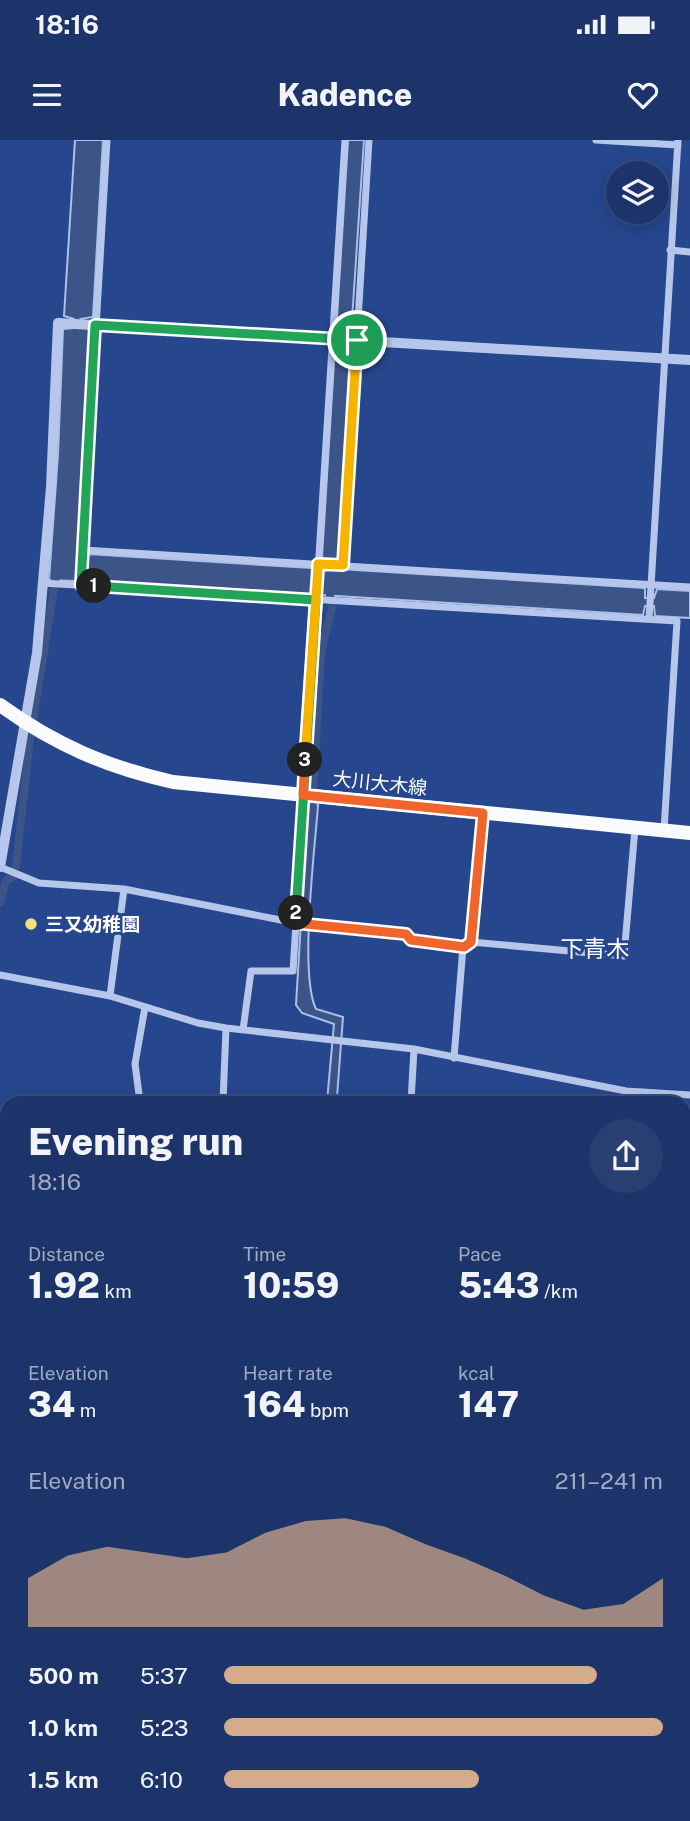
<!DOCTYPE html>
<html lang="en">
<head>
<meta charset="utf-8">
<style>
	body { margin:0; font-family:"Public Sans","Noto Sans JP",sans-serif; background:#293f72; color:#f1f3f6; height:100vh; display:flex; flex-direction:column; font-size:26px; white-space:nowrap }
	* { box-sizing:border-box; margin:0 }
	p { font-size:23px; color:#a0aac1 }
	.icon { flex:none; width:38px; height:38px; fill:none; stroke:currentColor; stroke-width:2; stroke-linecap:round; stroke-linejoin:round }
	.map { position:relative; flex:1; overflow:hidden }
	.panel { position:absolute; left:0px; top:956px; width:691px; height:726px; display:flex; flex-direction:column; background:#1c346a; border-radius:21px 21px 0 0; box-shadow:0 4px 18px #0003,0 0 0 2px #3a4f7e }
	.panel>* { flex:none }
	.controls { position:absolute; left:606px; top:21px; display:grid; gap:14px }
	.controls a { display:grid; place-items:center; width:63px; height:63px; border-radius:50%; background:#1c346a; box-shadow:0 4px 18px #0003,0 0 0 2px #3a4f7e; font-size:35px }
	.pin { position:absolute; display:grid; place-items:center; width:60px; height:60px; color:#fff; margin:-30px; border:4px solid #fff; border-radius:50%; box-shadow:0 2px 7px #0007 }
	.km { position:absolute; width:35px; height:35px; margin:-18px; border-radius:50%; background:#222; color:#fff; font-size:19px; line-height:35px; text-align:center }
	.round { display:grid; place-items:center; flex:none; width:74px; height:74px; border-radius:37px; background:#293f72 }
	.summary { display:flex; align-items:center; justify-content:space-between; height:119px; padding:0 28px }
	h1 { font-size:38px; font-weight:800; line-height:52px }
	.figures { display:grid; grid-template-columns:repeat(3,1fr); gap:10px; height:119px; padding:7px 28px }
	.figures div { display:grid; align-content:center }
	.figures b { font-size:35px; font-weight:800 }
	.figures small { font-size:19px; font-weight:400 }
	.figures p { font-size:19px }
	.chart { height:196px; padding:14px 28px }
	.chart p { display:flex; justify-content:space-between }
	.chart svg { width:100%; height:126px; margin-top:7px; fill:#d6ab8b; opacity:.7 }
	ul { padding:0 28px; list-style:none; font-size:23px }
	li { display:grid; grid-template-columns:112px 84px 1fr; align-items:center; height:52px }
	li i { height:18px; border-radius:9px; background:#d6ab8b }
	.status { display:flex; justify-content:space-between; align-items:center; height:49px; padding:0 35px; background:#1c346a; direction:ltr }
	.status svg { height:19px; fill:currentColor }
	header { display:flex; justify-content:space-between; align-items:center; height:91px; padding:0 28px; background:#1c346a; font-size:32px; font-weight:800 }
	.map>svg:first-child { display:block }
	.water { fill:#3c5488; stroke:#aac0ec; stroke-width:2 }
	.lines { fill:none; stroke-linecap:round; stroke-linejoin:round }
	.canal { stroke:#3c5488; stroke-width:8 }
	.minor { stroke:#b6c7eb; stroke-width:7 }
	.tertiary { stroke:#b6c7eb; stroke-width:10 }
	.primary { stroke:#fafbff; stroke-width:14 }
	.split-1-casing { stroke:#fff; stroke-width:14 }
	.split-2-casing { stroke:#fff; stroke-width:14 }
	.split-3-casing { stroke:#fff; stroke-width:14 }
	.split-4-casing { stroke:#fff; stroke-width:14 }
	.split-1 { stroke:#22a559; stroke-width:9 }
	.split-2 { stroke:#22a559; stroke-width:9 }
	.split-3 { stroke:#f0652b; stroke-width:9 }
	.split-4 { stroke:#f5b400; stroke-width:9 }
	.poi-dot { fill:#f4e17b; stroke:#26468e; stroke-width:2.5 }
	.labels { text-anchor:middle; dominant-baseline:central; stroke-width:6; stroke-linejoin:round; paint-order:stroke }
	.street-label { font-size:19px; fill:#fff; stroke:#26468e }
	.poi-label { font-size:19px; font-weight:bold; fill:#fff; stroke:#26468e; text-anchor:start }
	.quarter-label { font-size:23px; fill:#fff; stroke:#26468e }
</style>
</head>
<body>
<div class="status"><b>18:16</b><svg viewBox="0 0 49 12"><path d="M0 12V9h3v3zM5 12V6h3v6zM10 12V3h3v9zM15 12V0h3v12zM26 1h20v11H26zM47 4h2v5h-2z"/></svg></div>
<header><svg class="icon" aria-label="menu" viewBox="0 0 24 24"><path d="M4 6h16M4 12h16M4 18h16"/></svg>Kadence<svg class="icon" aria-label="heart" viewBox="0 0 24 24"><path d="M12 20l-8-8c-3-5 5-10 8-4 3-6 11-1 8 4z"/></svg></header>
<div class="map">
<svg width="690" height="1681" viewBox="0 0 690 1681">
	<rect width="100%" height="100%" fill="#26468e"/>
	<path class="water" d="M75,0H103L93,177L81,179L92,191L77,423L86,424L88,414L312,428V438H320L323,428L645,448V458H654L657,449L690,451V478L655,476L654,466H645L643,475L321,455L320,446H313L310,455L86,441L85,431H78L75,441L49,440L58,315L63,189L73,188L74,179L64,176Z
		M348,0H364L351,195L336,193Z
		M335,205L351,206L338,418L335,422L325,420L322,417Z
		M308,664L318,665C315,709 299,834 316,869L343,877L337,957L339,962H327L334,884L302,873L296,865Z"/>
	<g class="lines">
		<path class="canal" d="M312,675L321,512L332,468L330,455
			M0,763L6,741L13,737L16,727L30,599L56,436
			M0,1464L7,1465
			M0,1487H7
			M684,1618H690"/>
		<path class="minor" d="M596,0L678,5
			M670,110L690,112
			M83,410L690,447
			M343,425L369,0
			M42,443L677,481L664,690
			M81,445L107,0
			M649,479L678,0
			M0,727L39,743L124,749L296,783L406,794L411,800L463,807L471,802L624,816L635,688
			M471,802L483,673
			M0,835L110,856L198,883L226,888L414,909L626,951L690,955
			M110,856L124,749
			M243,890L251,831H293L345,0
			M454,918L463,807
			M140,962L135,924L145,867
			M223,962L226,888
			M411,962L414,909
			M0,1015L7,1016
			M684,1076L690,1077
			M0,1217L7,1218
			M0,1369L7,1370
			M684,1430H690
			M0,1459H7
			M0,1492L7,1493
			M684,1596L690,1597
			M0,1602L7,1603
			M684,1622L690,1623
			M0,1646L7,1633
			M92,1675L102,1681
			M201,1681L205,1675
			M443,1681L444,1675
			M611,1681V1675"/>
		<path class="tertiary" d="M0,727L37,513L51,347L58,183L690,220"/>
		<path class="primary" d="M0,565C55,605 107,627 173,642L690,693"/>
	</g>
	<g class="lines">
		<defs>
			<path id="split-1" d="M94,446L81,445L95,185L357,200"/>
			<path id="split-2" d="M94,446L316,460L296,773"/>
			<path id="split-3" d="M296,773V783L406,794L411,800L464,807L471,802L483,673L303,655L305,620"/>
			<path id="split-4" d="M305,620L318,428V424L343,425L357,200"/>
		</defs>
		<use href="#split-1" class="split-1-casing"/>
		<use href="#split-2" class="split-2-casing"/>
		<use href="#split-3" class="split-3-casing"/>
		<use href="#split-4" class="split-4-casing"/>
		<use href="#split-1" class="split-1"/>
		<use href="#split-2" class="split-2"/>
		<use href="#split-3" class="split-3"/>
		<use href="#split-4" class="split-4"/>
	</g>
	<circle class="poi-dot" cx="31" cy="784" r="7"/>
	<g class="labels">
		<g class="street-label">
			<text transform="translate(380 643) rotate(6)">大川大木線</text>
		</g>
		<g class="poi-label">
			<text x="45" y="784">三又幼稚園</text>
		</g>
		<g class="quarter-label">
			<text x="595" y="808">下青木</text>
		</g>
	</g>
</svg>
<div class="controls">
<a><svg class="icon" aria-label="layers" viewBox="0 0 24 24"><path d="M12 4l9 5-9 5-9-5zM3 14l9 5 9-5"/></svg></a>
</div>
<div class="pin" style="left:357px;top:200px;background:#1e9e55"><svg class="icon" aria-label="arrive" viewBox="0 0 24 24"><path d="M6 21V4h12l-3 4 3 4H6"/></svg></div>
<b class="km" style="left:94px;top:446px">1</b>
<b class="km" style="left:296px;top:773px">2</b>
<b class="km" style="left:305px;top:620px">3</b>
<section class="panel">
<div class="summary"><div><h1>Evening run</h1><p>18:16</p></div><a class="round"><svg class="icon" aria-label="share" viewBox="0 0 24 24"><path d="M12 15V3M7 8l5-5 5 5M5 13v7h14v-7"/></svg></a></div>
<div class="figures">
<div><p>Distance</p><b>1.92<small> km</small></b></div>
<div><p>Time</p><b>10:59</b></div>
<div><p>Pace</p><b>5:43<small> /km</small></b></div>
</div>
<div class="figures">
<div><p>Elevation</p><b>34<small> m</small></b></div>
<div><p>Heart rate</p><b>164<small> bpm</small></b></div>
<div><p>kcal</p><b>147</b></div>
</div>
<div class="chart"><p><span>Elevation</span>211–241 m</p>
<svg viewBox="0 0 160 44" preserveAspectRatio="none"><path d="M0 44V27L10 19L20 16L30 18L40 20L50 18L60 11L70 7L80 6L90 9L100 15L110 20L120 26L130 33L140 38L150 36L160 27V44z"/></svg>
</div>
<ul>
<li><b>500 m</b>5:37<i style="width:85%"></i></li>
<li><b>1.0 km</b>5:23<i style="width:100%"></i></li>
<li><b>1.5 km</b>6:10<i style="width:58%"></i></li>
</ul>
</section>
</div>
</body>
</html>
